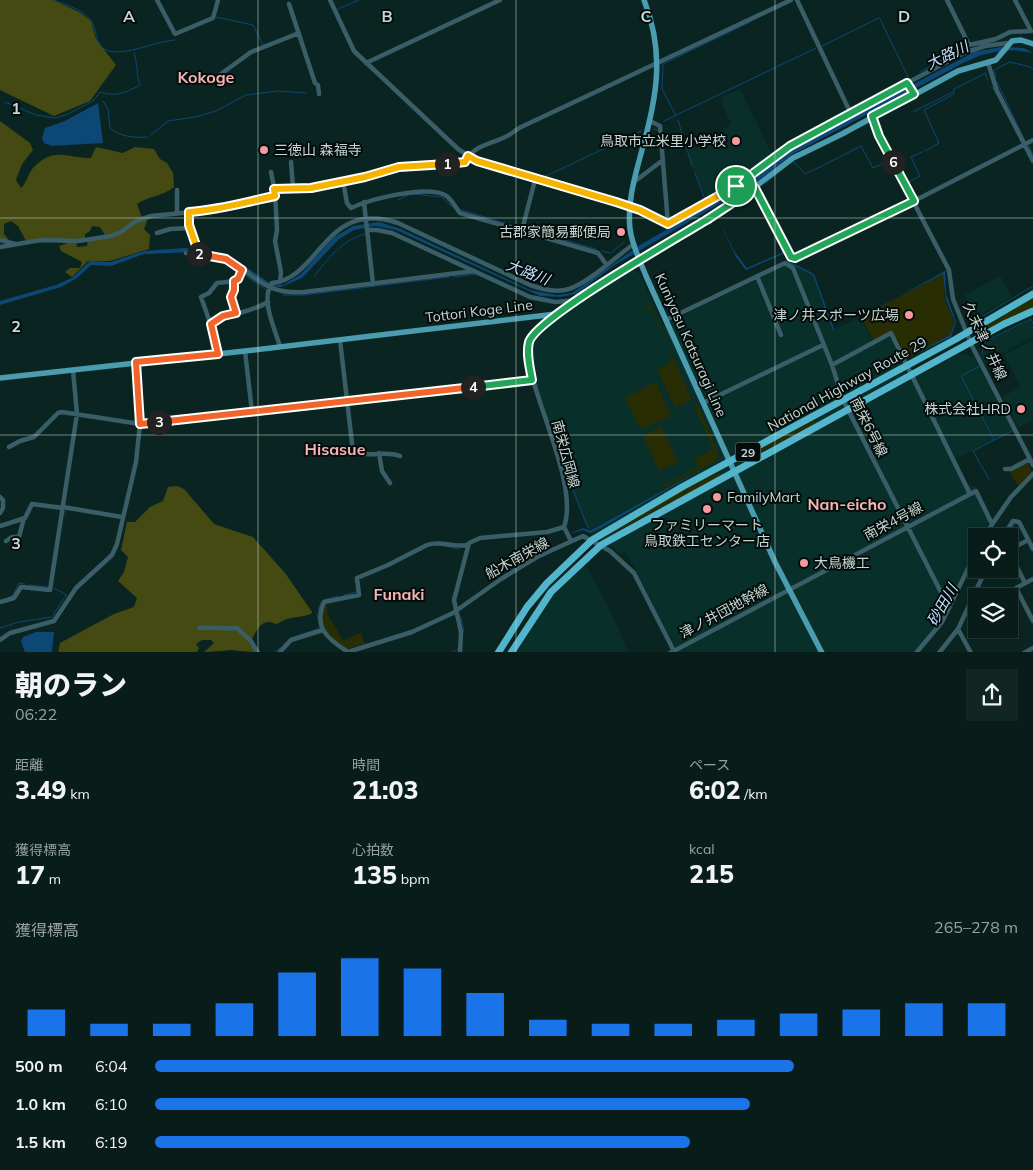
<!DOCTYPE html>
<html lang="ja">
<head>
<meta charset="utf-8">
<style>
	body { margin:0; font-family:Mulish,"Noto Sans JP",sans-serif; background:#112522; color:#f1f3f6; height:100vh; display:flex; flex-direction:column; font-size:19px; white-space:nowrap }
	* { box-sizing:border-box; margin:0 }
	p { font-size:16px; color:#98a1a2 }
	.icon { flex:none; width:28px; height:28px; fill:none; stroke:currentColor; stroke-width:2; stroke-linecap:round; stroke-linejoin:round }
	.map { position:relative; height:652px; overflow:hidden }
	.panel { display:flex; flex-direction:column; background:#081c19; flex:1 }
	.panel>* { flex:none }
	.controls { position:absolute; left:968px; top:528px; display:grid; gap:10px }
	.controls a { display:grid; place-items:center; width:50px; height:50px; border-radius:0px; background:#081c19; box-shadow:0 2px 8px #0003,0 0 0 1px #293a38; font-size:25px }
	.pin { position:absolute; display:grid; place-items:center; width:42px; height:42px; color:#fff; margin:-21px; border:2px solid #fff; border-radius:50%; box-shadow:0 1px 5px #0007 }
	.km { position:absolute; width:25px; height:25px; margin:-12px; border-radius:50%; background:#222; color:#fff; font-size:14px; line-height:25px; text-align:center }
	.round { display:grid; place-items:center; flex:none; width:52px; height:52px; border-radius:0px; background:#112522 }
	.overview { display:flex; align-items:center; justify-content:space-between; height:85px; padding:0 15px }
	h1 { font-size:28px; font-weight:800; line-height:38px }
	.metrics { display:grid; grid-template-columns:repeat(3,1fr); gap:8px; height:85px; padding:5px 15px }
	.metrics div { display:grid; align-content:center }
	.metrics b { font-size:25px; font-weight:800 }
	.metrics small { font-size:14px; font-weight:400 }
	.metrics p { font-size:14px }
	.chart { height:140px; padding:10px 15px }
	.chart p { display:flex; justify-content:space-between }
	.chart svg { width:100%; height:90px; margin-top:5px; stroke:#1a73e8; stroke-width:6 }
	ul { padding:0 15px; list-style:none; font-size:16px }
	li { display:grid; grid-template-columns:80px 60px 1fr; align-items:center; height:38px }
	li i { height:12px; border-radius:6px; background:#1a73e8 }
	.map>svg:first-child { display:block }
	.built { fill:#082f2a }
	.green { fill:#282d03 }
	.forest { fill:#444a12 }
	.water { fill:#0c4775 }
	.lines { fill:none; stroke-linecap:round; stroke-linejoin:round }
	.stream { stroke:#0c4775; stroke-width:1 }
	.minor { stroke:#3a5e67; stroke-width:4.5 }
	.major { stroke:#4c9caf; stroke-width:5.5 }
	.highway { stroke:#52b5cc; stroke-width:7 }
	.split-1-casing { stroke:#fff; stroke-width:10 }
	.split-2-casing { stroke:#fff; stroke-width:10 }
	.split-3-casing { stroke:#fff; stroke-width:10 }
	.split-4-casing { stroke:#fff; stroke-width:10 }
	.split-5-casing { stroke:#fff; stroke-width:10 }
	.split-6-casing { stroke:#fff; stroke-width:10 }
	.split-7-casing { stroke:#fff; stroke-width:10 }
	.split-1 { stroke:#f5b400; stroke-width:6 }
	.split-2 { stroke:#f5b400; stroke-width:6 }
	.split-3 { stroke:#f0652b; stroke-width:6 }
	.split-4 { stroke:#f0652b; stroke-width:6 }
	.split-5 { stroke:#22a559; stroke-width:6 }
	.split-6 { stroke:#22a559; stroke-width:6 }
	.split-7 { stroke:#22a559; stroke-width:6 }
	.grid { fill:none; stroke:#c7d7d3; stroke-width:1; stroke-opacity:0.55 }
	.poi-dot { fill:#f59b9f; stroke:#030c0a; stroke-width:2 }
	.labels { text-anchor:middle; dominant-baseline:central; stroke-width:4; stroke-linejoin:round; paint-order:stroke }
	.shield { fill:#030c0a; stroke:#8c9a97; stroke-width:1 }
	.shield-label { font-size:12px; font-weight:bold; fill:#c7d7d3 }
	.poi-label { font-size:14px; fill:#c7d7d3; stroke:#030c0a; text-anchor:end }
	.street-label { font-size:14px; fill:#c7d7d3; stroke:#030c0a }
	.water-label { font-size:15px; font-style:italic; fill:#c2dffc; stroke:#030c0a }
	.quarter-label { font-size:16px; font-weight:bold; fill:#f7b3b5; stroke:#030c0a }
	.grid-label { font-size:16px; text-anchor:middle; font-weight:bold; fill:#c7d7d3; stroke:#030c0a; stroke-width:4; stroke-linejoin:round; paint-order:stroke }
</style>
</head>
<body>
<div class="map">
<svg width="1033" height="653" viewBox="0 0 1033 653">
	<rect width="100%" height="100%" fill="#0a2521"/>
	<path class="built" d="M740,89L773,156L708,201L692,166L688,149L701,146L731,124L720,98Z
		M796,264L814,274L834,330L860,318L875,344L888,338L892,339L902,358L900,364L910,380L961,353L975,357L1013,430L955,459L966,484L975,486L991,518L981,536H976V546L940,621L926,640L913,652H678L626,552L619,555L614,548L590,534L567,481H564L534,382L529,351L532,338L547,324L630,269L639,273L663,325L784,266Z
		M1000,276L1012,297L975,317L965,295Z
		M1030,320L1033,326V337L984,363L981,357L987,342Z
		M1033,340V380L1027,383L1033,381V420L1018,427L1002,397L1021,387L1004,355Z
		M585,564L611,612L628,652L514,653L537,616L558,589Z"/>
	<path class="green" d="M943,274L945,300L954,322L950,335L910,357L905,355L892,331L874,341L861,317Z
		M1033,298V308L983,331L982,329Z
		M651,306L692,400L675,407L658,372L660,368L669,364L668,361L673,358L651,309L646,311L644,308Z
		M656,382L670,414V417L640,429L625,398Z
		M697,403L718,452L716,461L661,489V486L698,467L695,459L713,449L694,405Z
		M815,420L814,425L743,461L742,458Z
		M661,426L678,462L659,471L643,436Z
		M1028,463L1032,472L1018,486L1010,472Z
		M720,472L721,475L709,482L611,534L610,532L678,493Z
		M326,602L328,615L343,640L361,633L365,644L346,649L327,633L320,616Z"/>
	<path class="forest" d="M0,0H53L79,12L91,21L96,39L116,65L90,101L54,116L0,90Z
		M0,121L30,143L33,150L22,164L16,180L21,188C27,182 28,174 33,168C54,146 65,158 91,158L96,147L123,153L135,147L154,149L160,159L167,163L173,173L174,187C164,196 148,196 137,204L142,218L122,231L105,235L100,227L92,226L90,231L85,234V239L26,241L18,226L11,221L4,224V234L9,240L0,239Z
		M145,218L147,221L144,229L150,235L149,249L110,261H88L72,277L65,272L70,268H80L82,262L61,251L59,246L70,242H76L77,247L87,246L88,240L126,228Z
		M177,486L184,489L214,524L253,537L285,573L312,612L311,614C296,619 291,615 277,624C274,624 272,622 269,622C260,621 255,634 251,641L239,628L207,626C237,628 239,627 257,652C248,652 240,651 233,650C226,650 213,652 204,652L214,643L211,640H202L196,644L199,648L197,652L58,653L60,643L114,614L134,607L137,598L118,581L124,572L128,557L121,550L127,522H135L150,507L163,501L168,487Z"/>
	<path class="water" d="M1024,48L1033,53L1015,50L995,52L981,55L961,64L793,154L755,183L615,265L576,294L560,297L540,296L396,230L375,226L354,230L339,239L302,278L281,287L268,286L229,259L196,252L144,254L111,266L91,265L77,278L61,287L0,305V301L56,285L72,278L90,261L111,262L144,251L185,248L226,254L273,285H283L301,274L333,238L353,226L379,222L401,229L530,290L557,295L572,293L640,245L734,191L787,151L974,52L1001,47Z
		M98,103L103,143L52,146L44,143L42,138L45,128L65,121Z
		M717,216L734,251L747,268L786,251L790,262L814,274L834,329L872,311L947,270L945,273L946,294L956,322L951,337L911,356L950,335L955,322L946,300L943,274L833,330L813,275L789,263L785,253L746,270L736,257Z
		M715,462L599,529L590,533L583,530L569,534L583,528L590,531Z
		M36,632H54L52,652H25L21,641L23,637Z"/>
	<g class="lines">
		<path class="stream" d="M54,0C65,5 78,8 88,17C101,29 90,52 118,52C137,51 155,42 175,40
			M338,9L359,0
			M216,17L253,25L263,45
			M880,19L908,77
			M822,46L879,18
			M920,72L966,47
			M985,74L988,80
			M996,78L994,70L1010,62L1031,67L1033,70
			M997,82L1025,141
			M992,87L994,90
			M103,101L108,109L110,128C121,137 134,138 147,137
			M5,102L36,115L56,118L68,114L93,101L100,92C115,97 126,93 140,85C136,75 138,64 134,53
			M852,109L899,83
			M913,112L953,92
			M676,116L662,89L663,64L750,22
			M678,120L692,166
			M664,121L816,48
			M654,129L658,130
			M151,135L168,121L195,117L216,111L246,95L278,91L306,93
			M1029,146L1033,155
			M925,151L939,143L924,110L954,94V89L986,73
			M794,162L805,174L818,168
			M818,168L861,146L873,168L890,161
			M902,172L914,194L918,196
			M695,173L706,202
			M542,178L641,131
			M909,182L920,176L911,157L922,152
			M766,183L780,171
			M412,194L442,197L452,207
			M398,200L408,195
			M732,206L750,196L757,199L762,208
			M462,210L517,227
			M525,229L596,249
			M602,251L611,253L624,242
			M225,261L238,270
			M243,274L265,289
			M314,276C329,258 342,240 365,234
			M453,277L477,274
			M283,295H304L449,277
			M976,320L1033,286
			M981,355L986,341L1031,319L1033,324
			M980,366L961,376L994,440
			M566,479H569L588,528
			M989,479L973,451L1012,431
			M65,513L66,511
			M65,516V515
			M1006,536L1015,524
			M446,546L459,549
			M587,563L590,561
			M355,582L356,577
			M29,585L48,587
			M54,588L66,595L65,597
			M344,595L357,592
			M8,598L13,595L19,583L25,584
			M324,600L338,596
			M318,610L321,603
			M317,613L319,623
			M461,617L464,632
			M0,628L19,622L52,617L64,598
			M300,635L318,629L319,627
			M283,645L290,639
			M274,652L280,648
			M451,653L458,649"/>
		<path class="minor" d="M157,0L175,34L213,18L218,0
			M330,0L354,51L458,149L477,161L616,202L640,210L668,224
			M797,0L851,114
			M947,0L969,45L996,39L1010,32L1031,31
			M1015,0L1031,31
			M289,4L315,83L318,85L319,94
			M366,63L500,0
			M988,63L997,91L1033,161
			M210,82L251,52L299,33
			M907,83L914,94
			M872,116L879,136L949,270L953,299L972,346L1033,465
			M650,121L660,126L668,224
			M291,162L293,187
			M271,172L275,192L277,230L275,241L281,272L280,282
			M748,177L791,257L795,258L914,201L1033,140
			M343,181L347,203L351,208C370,199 426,185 445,195C452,199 455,207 460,213L598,253L606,264
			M634,182L663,160
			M275,189L311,188L409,166L465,162C474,145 489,145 505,137C510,135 515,131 519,128L791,0
			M364,202L373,284
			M189,212C189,229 199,244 197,261H194
			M177,213V190
			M668,224L727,193L791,145L907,83L964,53L985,46L1008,43
			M367,230H377L392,233L530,297L555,302L577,300
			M522,230L535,180
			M157,233L170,229L190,228
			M0,240L15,244
			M0,247L41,240L78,241L111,236L121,232L136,221L151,216L215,210L237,206L247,200L275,196
			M186,253C199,254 215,254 228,260C260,278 263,294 304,292L474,271
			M757,276L781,335
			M234,281V289L231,297L236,313
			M666,320L785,263L793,268L832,365L843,400L949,608
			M211,324C229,313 250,313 268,302
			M340,340L353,452C369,458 384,450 400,456
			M280,347C275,328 260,300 272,283C321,278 324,199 398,223L530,285C542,289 556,293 569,289C590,282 615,257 634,244
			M245,351L252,412
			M218,354L214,334L201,297L209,293L217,283L236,281L242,270
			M832,365L891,333L970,494
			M703,403L823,345
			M9,447L20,441L34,437L58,413L62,412L140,424L532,380
			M379,453L382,471L390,483
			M1005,469H1011L1030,459
			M0,497L3,500V508L0,513
			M63,507L122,517
			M0,526L25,518L32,504L63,508
			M564,527L571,541
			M984,536L1011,497L1033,474
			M1003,536L1013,521L1019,522L1033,549
			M6,541L12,537H19L24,518
			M1009,550L1028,540
			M1009,551L1025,583
			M1033,579L1016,588L1033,621
			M0,602L14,598L21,587L50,590L77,414L73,370
			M199,628C213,627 225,629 237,628L251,641L258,653
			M958,629L971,653
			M0,640L10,633L54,621L76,588L112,555L117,544L136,462L140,424L136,362
			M348,652L412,632L453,613L501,579L537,557L583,536L610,551L634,573L675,653
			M348,652C328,639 313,628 324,602L359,595L357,578L388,565L427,545C441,540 453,548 467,545
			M279,653L291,640L323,630
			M460,653L461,632L454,600L469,543L480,538L547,532L564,527C578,488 539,411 531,371C529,361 526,349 530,340C534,330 549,321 558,314
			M670,653L976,491L992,524
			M916,653L942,622L976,552
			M939,653L958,629L986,569
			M1024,653L1033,648"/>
		<path class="major" d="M644,0C665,53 657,97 642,150C635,176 627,202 630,229C632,245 640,261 646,276L775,562L822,653
			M0,378L245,351L556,314L634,262L709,218L755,187L793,158L842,134L958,71L996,60L1012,41L1021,40L1033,44"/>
		<path class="highway" d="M498,653L527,607L547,583L592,540L682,487L956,339L1033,294
			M511,653L551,592L601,545L1004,324L1033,311"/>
	</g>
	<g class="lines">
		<defs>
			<path id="split-1" d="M447,164L465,162L468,156L477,161L616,202L640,210L668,224L736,186"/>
			<path id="split-2" d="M199,254L189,225V212C219,210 246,202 275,196L274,189L311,188L365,177L399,167L447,164"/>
			<path id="split-3" d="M159,422L140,424L136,362L218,354L211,324L223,316L236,313L231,297L234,290V281L238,279L242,270L226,259L199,254"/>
			<path id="split-4" d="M159,422L473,387"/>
			<path id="split-5" d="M473,387L532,380C530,368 526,354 529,342C537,317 679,237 708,219"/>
			<path id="split-6" d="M708,219L755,188L791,257L795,258L914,201L893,162"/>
			<path id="split-7" d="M736,186L790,146L907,83L914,94L872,116L879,136L893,162"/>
		</defs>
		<use href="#split-1" class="split-1-casing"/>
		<use href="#split-2" class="split-2-casing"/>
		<use href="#split-3" class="split-3-casing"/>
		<use href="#split-4" class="split-4-casing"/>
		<use href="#split-5" class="split-5-casing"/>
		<use href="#split-6" class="split-6-casing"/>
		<use href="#split-7" class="split-7-casing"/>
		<use href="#split-1" class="split-1"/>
		<use href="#split-2" class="split-2"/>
		<use href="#split-3" class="split-3"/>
		<use href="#split-4" class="split-4"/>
		<use href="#split-5" class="split-5"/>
		<use href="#split-6" class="split-6"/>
		<use href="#split-7" class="split-7"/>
	</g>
	<path class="grid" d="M258,0V653M516,0V653M775,0V653M0,218H1033M0,435H1033"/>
	<g class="poi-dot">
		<circle cx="736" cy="141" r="5"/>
		<circle cx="264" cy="150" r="5"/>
		<circle cx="621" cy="232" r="5"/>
		<circle cx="909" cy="315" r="5"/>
		<circle cx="1021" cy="409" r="5"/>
		<circle cx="717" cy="497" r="5"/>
		<circle cx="707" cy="509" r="5"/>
		<circle cx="804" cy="563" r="5"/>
	</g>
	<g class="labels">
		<rect class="shield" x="735.5" y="442.5" width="25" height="19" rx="4"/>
		<g class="shield-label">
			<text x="748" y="452">29</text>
		</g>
		<g class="poi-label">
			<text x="726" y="141">鳥取市立米里小学校</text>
			<text x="274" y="150" text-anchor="start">三徳山 森福寺</text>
			<text x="611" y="232">古郡家簡易郵便局</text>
			<text x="899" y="315">津ノ井スポーツ広場</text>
			<text x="1011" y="409">株式会社HRD</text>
			<text x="727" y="497" text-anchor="start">FamilyMart</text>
			<text x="707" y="525" text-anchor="middle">ファミリーマート<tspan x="707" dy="16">鳥取鉄工センター店</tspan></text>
			<text x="814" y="563" text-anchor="start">大鳥機工</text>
		</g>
		<g class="street-label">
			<text transform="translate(479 311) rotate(-7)">Tottori Koge Line</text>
			<text transform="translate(985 341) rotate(65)">久末津ノ井線</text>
			<text transform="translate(691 345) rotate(66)">Kuniyasu Katsuragi Line</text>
			<text transform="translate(847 384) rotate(-29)">National Highway Route 29</text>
			<text transform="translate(869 427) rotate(63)">南栄6号線</text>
			<text transform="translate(566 454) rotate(75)">南栄広岡線</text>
			<text transform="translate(893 521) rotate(-28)">南栄4号線</text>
			<text transform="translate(517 558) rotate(-29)">船木南栄線</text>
			<text transform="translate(724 611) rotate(-28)">津ノ井団地幹線</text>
		</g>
		<g class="water-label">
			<text transform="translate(947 55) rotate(-26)">大路川</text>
			<text transform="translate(528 272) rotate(21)">大路川</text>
			<text transform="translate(942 605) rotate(-60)">砂田川</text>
		</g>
		<g class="quarter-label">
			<text x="206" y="77">Kokoge</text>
			<text x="335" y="449">Hisasue</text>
			<text x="847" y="504">Nan-eicho</text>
			<text x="399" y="594">Funaki</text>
		</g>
	</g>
	<g class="grid-label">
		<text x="129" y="22">A</text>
		<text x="387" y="22">B</text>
		<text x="646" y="22">C</text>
		<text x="904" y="22">D</text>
		<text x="16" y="114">1</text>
		<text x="16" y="332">2</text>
		<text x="16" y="549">3</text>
	</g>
</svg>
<div class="controls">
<a><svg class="icon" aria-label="locate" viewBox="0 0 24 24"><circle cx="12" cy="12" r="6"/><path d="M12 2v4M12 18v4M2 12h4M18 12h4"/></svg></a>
<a><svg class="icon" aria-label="layers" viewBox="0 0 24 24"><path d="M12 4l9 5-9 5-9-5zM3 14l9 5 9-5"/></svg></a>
</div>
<div class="pin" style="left:736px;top:186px;background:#1e9e55"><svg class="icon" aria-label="arrive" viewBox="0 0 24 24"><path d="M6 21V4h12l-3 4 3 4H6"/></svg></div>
<b class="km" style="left:447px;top:164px">1</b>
<b class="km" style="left:199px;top:254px">2</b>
<b class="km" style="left:159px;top:422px">3</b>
<b class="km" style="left:473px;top:387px">4</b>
<b class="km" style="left:893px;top:162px">6</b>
</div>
<section class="panel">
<div class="overview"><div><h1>朝のラン</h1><p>06:22</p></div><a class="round"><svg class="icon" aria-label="share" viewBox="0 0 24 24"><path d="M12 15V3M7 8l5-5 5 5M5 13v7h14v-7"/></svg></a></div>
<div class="metrics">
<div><p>距離</p><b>3.49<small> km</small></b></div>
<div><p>時間</p><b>21:03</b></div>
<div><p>ペース</p><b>6:02<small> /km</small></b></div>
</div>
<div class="metrics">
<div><p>獲得標高</p><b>17<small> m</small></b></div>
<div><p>心拍数</p><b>135<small> bpm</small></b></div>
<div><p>kcal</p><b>215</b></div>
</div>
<div class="chart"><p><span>獲得標高</span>265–278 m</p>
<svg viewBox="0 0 160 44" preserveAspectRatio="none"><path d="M5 44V31M15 44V38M25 44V38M35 44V28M45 44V13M55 44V6M65 44V11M75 44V23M85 44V36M95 44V38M105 44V38M115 44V36M125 44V33M135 44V31M145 44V28M155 44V28"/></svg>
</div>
<ul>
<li><b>500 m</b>6:04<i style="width:74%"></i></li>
<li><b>1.0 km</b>6:10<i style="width:69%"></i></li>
<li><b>1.5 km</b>6:19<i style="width:62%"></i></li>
</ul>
</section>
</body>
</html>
